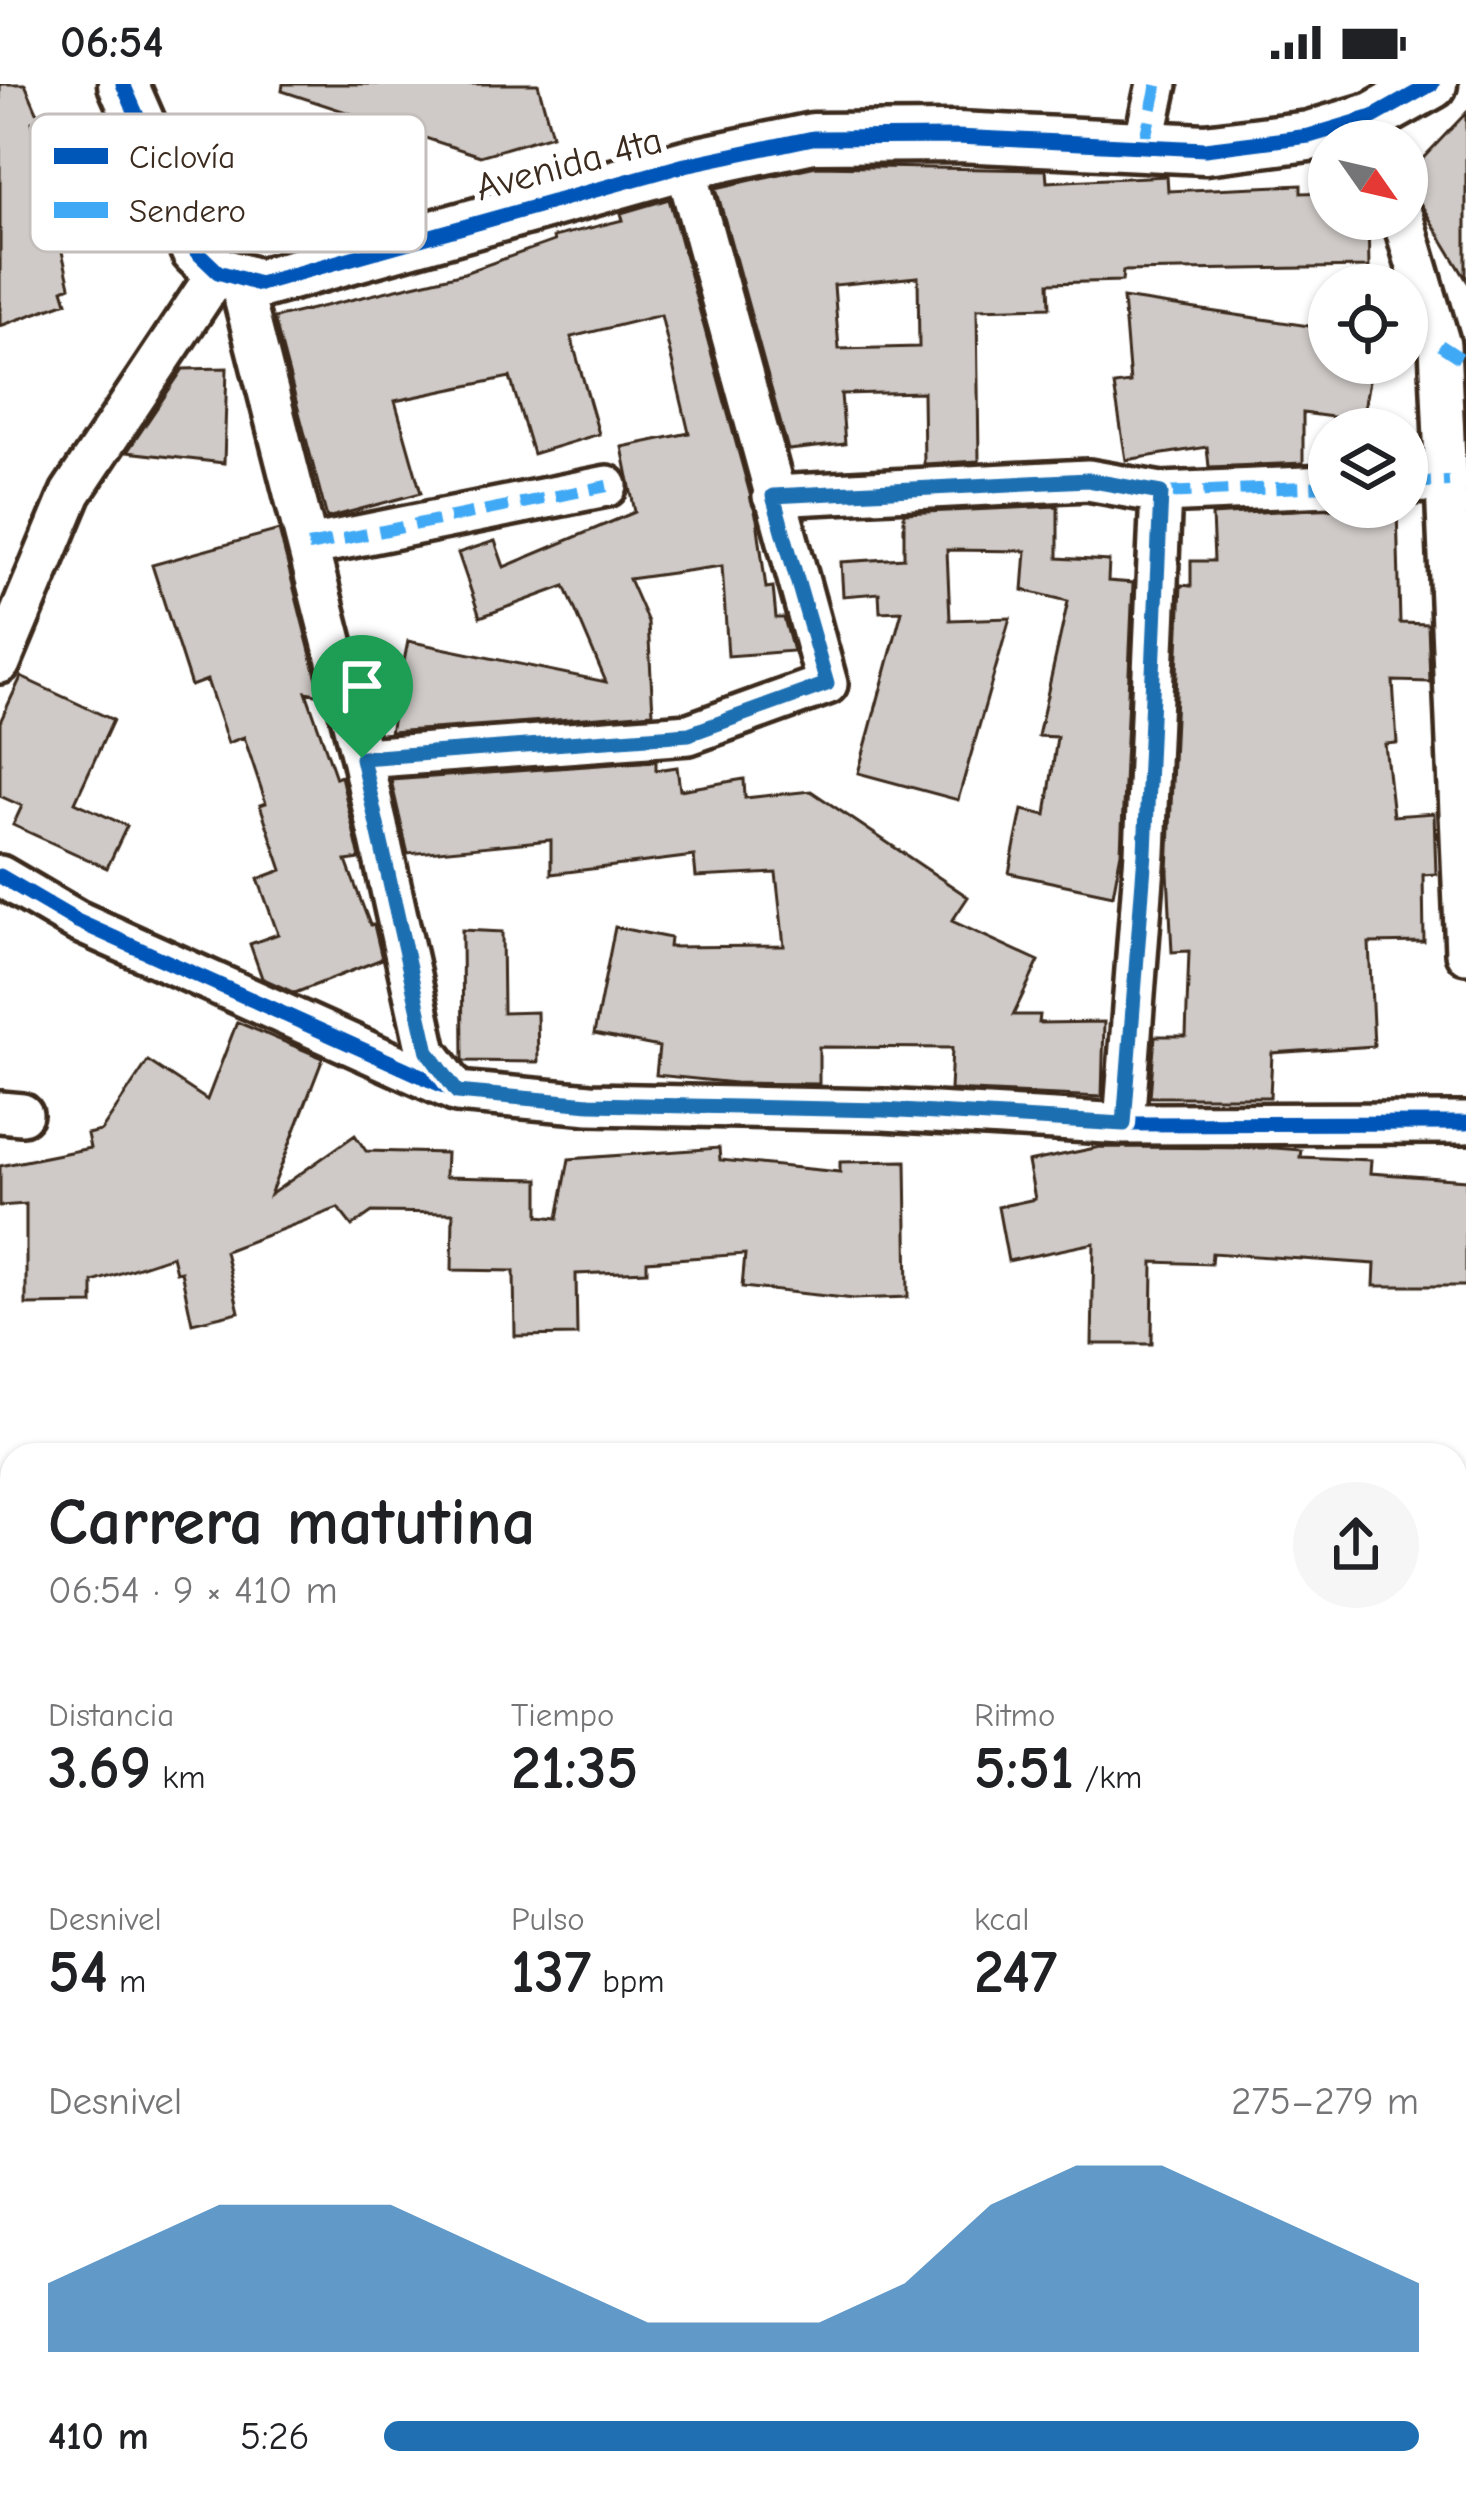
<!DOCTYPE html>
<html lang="es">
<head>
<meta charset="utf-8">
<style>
	body { margin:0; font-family:"Comic Neue",sans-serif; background:#f6f6f6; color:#202124; height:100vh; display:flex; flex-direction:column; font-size:45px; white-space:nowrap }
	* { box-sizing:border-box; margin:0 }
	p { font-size:39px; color:#757577 }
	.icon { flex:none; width:66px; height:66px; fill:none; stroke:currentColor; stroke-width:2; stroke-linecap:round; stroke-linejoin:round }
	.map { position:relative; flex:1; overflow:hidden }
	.drawer { position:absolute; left:0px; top:1359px; width:1467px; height:1065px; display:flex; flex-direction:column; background:#fff; border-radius:36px 36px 0 0; box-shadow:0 3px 9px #0004 }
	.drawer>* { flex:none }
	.needle { width:78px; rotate:124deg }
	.buttons { position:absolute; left:1308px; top:36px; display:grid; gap:24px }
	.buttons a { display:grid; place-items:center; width:120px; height:120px; border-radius:50%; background:#fff; box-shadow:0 3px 9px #0004; font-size:60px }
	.pin { position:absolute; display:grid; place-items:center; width:102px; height:102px; color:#fff; margin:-123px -51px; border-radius:50% 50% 50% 0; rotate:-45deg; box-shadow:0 0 12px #0007 }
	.pin .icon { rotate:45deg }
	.round { display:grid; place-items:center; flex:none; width:126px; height:126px; border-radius:63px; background:#f6f6f6 }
	.head { display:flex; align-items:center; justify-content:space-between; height:204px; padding:0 48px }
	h1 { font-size:66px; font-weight:700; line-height:90px }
	.metrics { display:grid; grid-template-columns:repeat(3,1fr); gap:18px; height:204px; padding:12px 48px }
	.metrics div { display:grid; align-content:center }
	.metrics b { font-size:60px; font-weight:700 }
	.metrics small { font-size:33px; font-weight:400 }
	.metrics p { font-size:33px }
	.chart { height:336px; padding:24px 48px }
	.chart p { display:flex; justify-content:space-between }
	.chart svg { width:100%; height:216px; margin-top:12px; fill:#1f6fb2; opacity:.7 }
	ul { padding:0 48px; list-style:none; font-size:39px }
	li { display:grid; grid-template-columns:192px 144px 1fr; align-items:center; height:90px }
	li i { height:30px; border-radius:15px; background:#1f6fb2 }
	.status { display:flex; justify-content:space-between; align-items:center; height:84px; padding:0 60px; background:#fff; direction:ltr }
	.status svg { height:33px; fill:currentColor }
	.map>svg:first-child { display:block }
	.green { fill:#e2e0de; stroke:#8e857e; stroke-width:3 }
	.building { fill:#cfcac7; stroke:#3b2a1e; stroke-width:3; fill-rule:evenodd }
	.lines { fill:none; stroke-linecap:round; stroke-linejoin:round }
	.minor-casing { stroke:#3b2a1e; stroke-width:48 }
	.tertiary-casing { stroke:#3b2a1e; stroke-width:57 }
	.secondary-casing { stroke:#3b2a1e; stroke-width:63 }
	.motorway-casing { stroke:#3b2a1e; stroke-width:75 }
	.minor { stroke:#fff; stroke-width:39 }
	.tertiary { stroke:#fff; stroke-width:48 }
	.secondary { stroke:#fff; stroke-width:54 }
	.motorway { stroke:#fff; stroke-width:66 }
	.quiet { stroke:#3fa9f5; stroke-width:12; stroke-dasharray:24 12; stroke-linecap:butt }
	.cycleway-casing { stroke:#fff; stroke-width:22 }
	.cycleway { stroke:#0057b8; stroke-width:15 }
	.route-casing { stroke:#fff; stroke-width:24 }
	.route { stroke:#1f6fb2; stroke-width:15 }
	.labels { text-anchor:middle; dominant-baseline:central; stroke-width:12; stroke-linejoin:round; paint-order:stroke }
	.street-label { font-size:39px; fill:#3b2a1e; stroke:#fff }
	.key { fill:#fff; stroke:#c4bfbc; stroke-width:3 }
	.key-label { font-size:33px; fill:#3b2a1e }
</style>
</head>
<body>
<div class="status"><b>06:54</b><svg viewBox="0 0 49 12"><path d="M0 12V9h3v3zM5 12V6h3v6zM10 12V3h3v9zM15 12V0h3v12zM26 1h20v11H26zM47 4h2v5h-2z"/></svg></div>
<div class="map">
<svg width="1466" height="2423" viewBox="0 0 1466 2423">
	<rect width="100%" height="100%" fill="#fff"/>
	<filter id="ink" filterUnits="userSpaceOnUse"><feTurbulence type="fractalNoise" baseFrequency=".00833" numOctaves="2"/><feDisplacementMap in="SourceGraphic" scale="24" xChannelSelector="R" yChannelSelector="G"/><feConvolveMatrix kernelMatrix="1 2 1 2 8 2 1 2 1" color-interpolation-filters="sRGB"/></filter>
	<g filter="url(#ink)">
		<path class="green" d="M1466,1752V2423H594L592,2412H1455V1754Z"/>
		<path class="building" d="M0,0H25L40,35L32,38L70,202L63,205L67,218L0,242Z
			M283,0H538L552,51L480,72L282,7Z
			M1466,29V195L1420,119L1407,106V91Z
			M816,82L1046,86L1047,98L1167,92L1168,107L1301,101V109L1329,108V135H1368L1369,183L1123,187L1122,197L1049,199L1050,223L977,225L979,377L924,380L923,308L841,310L845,360L788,366L716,104ZM918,193L919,263L839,265L834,201Z
			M669,115L757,435L766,504L773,503L776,534H784L793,567L728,572L722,482L629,495L648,538L653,629L390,648L408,557L606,598L565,502L480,533L458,469L495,457L504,483L635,428L622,363L689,349L661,231L571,253L599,350L533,370L510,293L395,317L421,409L327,434L274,234L464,189L554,157L553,153L623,136L621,129Z
			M1123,214L1329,245V279H1372L1362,337L1303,329V379L1209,383L1207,363L1126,376L1114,301L1130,299Z
			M227,284L224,379L127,368L183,285Z
			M1058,422V474L1109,477L1108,497L1133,499L1121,768L1113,811L1009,789L1022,726L1046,731L1057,653L1038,652L1068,517L1023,506L1026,467L947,466L950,536L1010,534L958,716L858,689L902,527L880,528L879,509L843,512L841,478L904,474V429Z
			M1340,423H1397L1400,539L1428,540L1430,598L1393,597L1397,659L1385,660L1393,732L1434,729L1436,790L1423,791L1424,858L1369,859L1374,962L1272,969L1270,1013H1150L1155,952H1186L1189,867L1172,868L1168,788L1181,501L1191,502V477H1214L1212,431Z
			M279,446L321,611L306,608L336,694L341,692L360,775L346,777L370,841H374L382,875L295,909L262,894L250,860L278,850L258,795L282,786L260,721L266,719L244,653L228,659L207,596L191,602L152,481Z
			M21,593L113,636L75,718L127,742L107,784L13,741L22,722L0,712V638Z
			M656,677V686L677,683L680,706L744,695L745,714L811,707L968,813L952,837L1039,877L1013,931H1040L1039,939L1104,938L1102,1013L950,1006L952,964L819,963V1000L735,999L656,991L659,963L594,950L615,843L670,854L669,863L784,862L776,789L696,793L694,772L551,790V756L408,770L391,696Z
			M462,846L502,848L503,929L537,928L538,978L463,977Z
			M237,938L323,974L270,1111L355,1051L366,1067L446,1069L445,1093L539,1095V1132L558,1134L569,1075L719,1064L720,1076L840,1088V1078L906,1077L908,1213L854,1215L742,1203L745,1170L647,1177V1187L576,1190L577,1251L515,1252L514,1187L452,1186L453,1129L372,1128L352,1142L338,1124L225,1167L239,1228L192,1239L181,1187L176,1188L172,1172L93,1198V1220L26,1221V1120L0,1122V1082L90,1064L87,1050L101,1047L148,977L207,1016Z
			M1100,1063L1275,1064L1301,1066L1300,1073L1371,1076L1370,1089L1466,1096V1202H1374L1375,1180L1212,1169L1211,1180L1153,1178L1152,1260H1092L1094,1159L1008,1177L998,1123L1035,1115L1028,1078Z"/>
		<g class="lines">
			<defs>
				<path id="minor" d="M1144,60L1157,0
					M1403,135L1440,261L1466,869
					M240,198L362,674L427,968L457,1008
					M1407,399L1449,397
					M773,412L1088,396L1161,409L1329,402
					M308,462L607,402
					M0,579L71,409L218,188
					M362,674L689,650L827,600L685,81
					M0,792L77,837L457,1008L590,1020L883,1026L1124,1040L1466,1039
					M0,1028L22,1030
					M1124,1040L1145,769L1161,409"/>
				<path id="tertiary" d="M123,0L196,167L218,188L259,200L685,81L813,54L957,53L1205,65L1309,52L1373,33L1432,0"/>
				<path id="secondary" d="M1455,1647L1466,1645
					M0,1710L12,1711
					M1455,1716L1466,1714"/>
				<path id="motorway" d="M1455,1531L1466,1529
					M0,1629H12"/>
			</defs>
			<use href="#minor" class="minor-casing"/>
			<use href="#tertiary" class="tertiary-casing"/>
			<use href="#secondary" class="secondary-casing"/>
			<use href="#motorway" class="motorway-casing"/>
			<use href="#minor" class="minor"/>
			<use href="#tertiary" class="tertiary"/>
			<use href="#secondary" class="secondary"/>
			<use href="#motorway" class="motorway"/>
			<path class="quiet" d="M1144,60L1157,0
				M1440,261L1466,278
				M1407,399L1449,397
				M773,412L1088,396L1161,409L1329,402
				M308,462L607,402
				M362,674L689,650L827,600"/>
			<defs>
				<path id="cycleway" d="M123,0L196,167L218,188L259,200L685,81L813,54L957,53L1205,65L1309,52L1373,33L1432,0
					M0,792L77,837L457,1008L590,1020L883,1026L1124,1040L1466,1039"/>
			</defs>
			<use href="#cycleway" class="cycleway-casing"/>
			<use href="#cycleway" class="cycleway"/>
		</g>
	</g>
	<g class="lines" filter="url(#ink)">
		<defs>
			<path id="route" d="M1088,396L1161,409L1145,769L1124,1040L883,1026L590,1020L457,1008L428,968L362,674L689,650L827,600L773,412Z"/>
		</defs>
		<use href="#route" class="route-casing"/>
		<use href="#route" class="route"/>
	</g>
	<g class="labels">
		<g class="street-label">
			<text transform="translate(569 80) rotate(-15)">Avenida 4ta</text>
		</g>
	</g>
	<rect x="30" y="30" width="396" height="138" rx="18" class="key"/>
	<rect x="54" y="64" width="54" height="16" fill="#0057b8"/>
	<rect x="54" y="118" width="54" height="16" fill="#3fa9f5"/>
	<g class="key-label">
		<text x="129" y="84">Ciclovía</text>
		<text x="129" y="138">Sendero</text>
	</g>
</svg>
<div class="buttons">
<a><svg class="needle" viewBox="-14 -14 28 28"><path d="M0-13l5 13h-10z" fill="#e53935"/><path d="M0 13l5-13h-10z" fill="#757577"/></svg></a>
<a><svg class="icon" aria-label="locate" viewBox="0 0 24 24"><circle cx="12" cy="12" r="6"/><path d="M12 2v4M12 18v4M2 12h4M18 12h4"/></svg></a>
<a><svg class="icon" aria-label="layers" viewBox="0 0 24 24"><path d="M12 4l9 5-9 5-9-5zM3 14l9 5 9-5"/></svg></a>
</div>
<div class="pin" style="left:362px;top:674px;background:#1e9e55"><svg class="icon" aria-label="arrive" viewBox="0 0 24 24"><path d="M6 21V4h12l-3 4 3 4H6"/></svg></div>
<section class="drawer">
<div class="head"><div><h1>Carrera matutina</h1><p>06:54 · 9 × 410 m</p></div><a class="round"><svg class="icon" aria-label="share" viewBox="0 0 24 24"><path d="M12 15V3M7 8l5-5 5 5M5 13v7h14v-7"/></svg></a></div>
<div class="metrics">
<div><p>Distancia</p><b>3.69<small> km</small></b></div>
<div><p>Tiempo</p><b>21:35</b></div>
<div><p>Ritmo</p><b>5:51<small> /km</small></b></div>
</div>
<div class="metrics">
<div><p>Desnivel</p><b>54<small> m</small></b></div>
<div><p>Pulso</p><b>137<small> bpm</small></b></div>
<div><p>kcal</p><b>247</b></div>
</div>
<div class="chart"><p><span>Desnivel</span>275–279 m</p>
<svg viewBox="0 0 160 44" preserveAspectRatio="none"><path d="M0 44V30L10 22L20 14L30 14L40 14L50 22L60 30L70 38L80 38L90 38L100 30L110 14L120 6L130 6L140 14L150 22L160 30V44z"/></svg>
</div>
<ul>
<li><b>410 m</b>5:26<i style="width:100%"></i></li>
</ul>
</section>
</div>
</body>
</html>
